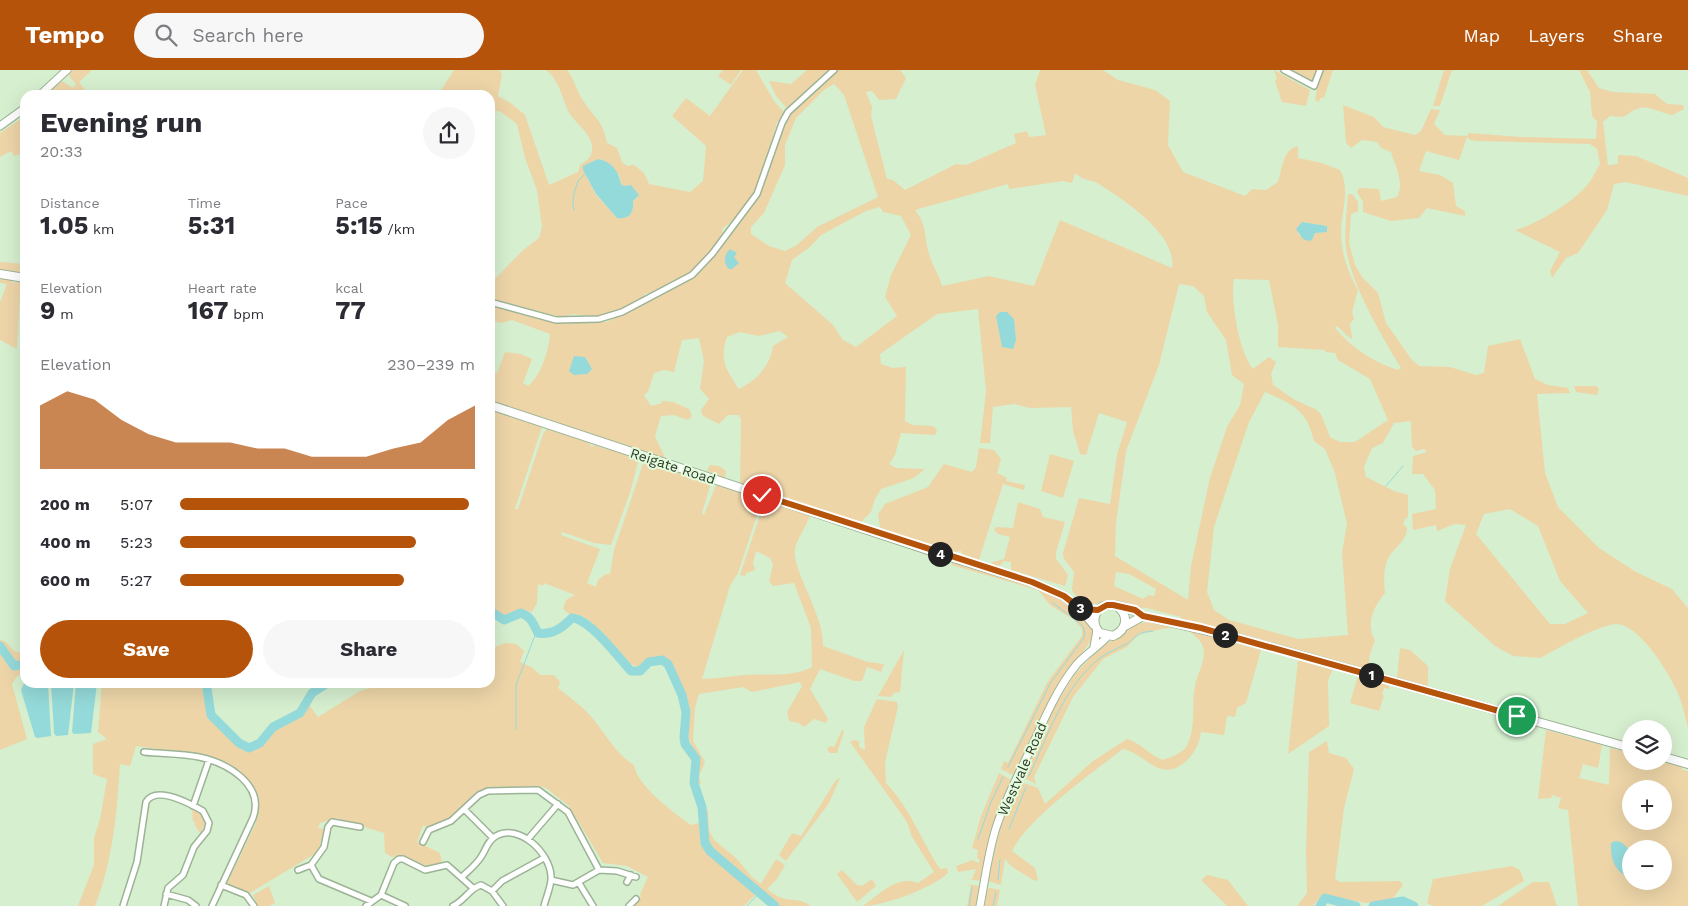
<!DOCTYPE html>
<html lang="en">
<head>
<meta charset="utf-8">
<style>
	body { margin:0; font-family:"Work Sans",sans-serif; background:#f7f7f7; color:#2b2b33; height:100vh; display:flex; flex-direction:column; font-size:19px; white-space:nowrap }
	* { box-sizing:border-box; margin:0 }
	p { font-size:16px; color:#7c7c81 }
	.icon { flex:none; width:28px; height:28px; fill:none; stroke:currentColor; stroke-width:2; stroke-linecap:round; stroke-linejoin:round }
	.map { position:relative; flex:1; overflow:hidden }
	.panel { position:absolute; left:20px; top:20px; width:475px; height:598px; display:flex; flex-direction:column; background:#fff; border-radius:15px; box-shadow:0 5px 20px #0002 }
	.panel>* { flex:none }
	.buttons { position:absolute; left:1622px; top:650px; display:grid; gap:10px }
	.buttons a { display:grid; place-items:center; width:50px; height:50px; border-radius:50%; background:#fff; box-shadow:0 5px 20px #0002; font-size:25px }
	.pin { position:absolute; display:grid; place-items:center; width:42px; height:42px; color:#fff; margin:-21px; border:2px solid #fff; border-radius:50%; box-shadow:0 1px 5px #0007 }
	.km { position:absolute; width:25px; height:25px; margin:-12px; border-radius:50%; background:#222; color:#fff; font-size:14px; line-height:25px; text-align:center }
	.round { display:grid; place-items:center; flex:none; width:52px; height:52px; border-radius:26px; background:#f7f7f7 }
	.head { display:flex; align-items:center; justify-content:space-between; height:85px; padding:0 20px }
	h1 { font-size:28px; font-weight:700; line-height:38px }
	.figures { display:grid; grid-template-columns:repeat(3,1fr); gap:8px; height:85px; padding:5px 20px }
	.figures div { display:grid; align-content:center }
	.figures b { font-size:25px; font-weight:700 }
	.figures small { font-size:14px; font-weight:400 }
	.figures p { font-size:14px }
	.chart { height:140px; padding:10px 20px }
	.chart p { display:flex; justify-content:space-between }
	.chart svg { width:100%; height:90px; margin-top:5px; fill:#b45309; opacity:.7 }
	.button { display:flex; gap:10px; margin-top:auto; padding:10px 20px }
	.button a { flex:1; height:58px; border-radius:30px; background:#b45309; color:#fff; font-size:20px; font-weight:700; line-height:58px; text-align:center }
	.button a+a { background:#f7f7f7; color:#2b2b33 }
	ul { padding:0 20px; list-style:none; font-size:16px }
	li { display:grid; grid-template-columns:80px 60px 1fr; align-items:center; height:38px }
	li i { height:12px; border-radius:6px; background:#b45309 }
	header { display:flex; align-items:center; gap:30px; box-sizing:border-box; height:70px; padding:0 25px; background:#b45309; color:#fff }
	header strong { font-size:24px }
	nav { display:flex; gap:28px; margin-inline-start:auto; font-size:18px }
	.search { width:350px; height:45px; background:#f7f7f7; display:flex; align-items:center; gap:12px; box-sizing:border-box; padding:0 18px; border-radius:28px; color:#7c7c81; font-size:19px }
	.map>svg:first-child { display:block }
	.green { fill:#edd5a8; fill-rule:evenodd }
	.water { fill:#95dada }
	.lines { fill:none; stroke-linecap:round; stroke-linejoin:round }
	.stream { stroke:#95dada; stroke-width:1 }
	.river { stroke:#95dada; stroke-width:9 }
	.street-casing { stroke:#9cb496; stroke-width:8 }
	.secondary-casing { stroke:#9cb496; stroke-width:9 }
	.primary-casing { stroke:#9cb496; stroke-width:10 }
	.street { stroke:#fff; stroke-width:5 }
	.secondary { stroke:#fff; stroke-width:7 }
	.primary { stroke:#fff; stroke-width:8 }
	.route-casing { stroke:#fff; stroke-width:10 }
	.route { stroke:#b45309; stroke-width:6 }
	.labels { text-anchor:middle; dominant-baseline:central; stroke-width:4; stroke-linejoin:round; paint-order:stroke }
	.street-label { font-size:14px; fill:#2f392d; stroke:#e3fcdc }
</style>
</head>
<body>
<header>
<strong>Tempo</strong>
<div class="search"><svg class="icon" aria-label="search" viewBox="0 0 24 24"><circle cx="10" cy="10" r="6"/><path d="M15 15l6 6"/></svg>Search here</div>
<nav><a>Map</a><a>Layers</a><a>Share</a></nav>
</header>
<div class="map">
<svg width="1688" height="836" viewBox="0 0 1688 836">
	<rect width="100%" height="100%" fill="#d6efcf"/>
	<path class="green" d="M72,0H92L79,12L89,25H46L62,11L73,18L76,14L69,6Z
		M454,0H500L502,5L498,26L512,34L525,45L549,115L578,102L580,95C586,91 591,88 592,81C594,65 577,55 570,44C562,30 560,10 546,0H567C575,10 577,22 584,32C596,50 602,49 607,73L617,78L622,92L627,96L634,95L644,103L649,114L690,122L703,111L706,76L672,46L686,28L710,46L743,0H756L774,31L785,43L777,52L757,120L737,147L722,159L723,162L712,180L707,183V185L688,205L653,223H646L638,232L623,240L599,247L574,244L562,247L553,245L490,229V214L522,181L539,168L542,157L537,120L525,88L517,54L501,42L490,39V25H438ZM583,100L619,104L621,114L637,128L633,131C634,142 630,150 617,148L596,125Z
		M723,0H741L731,15L718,6Z
		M807,0H900L906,8L896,29L879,30L872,21L866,22L872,37L871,46L887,109L893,110L905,120L956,94L966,95L1016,73L1014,64L1027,61L1029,67L1046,65L1035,15L1040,0H1103L1118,10L1155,20L1170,31L1168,75L1183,102L1245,126L1252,119L1266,120L1278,112C1282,99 1283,79 1298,76V88L1322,93L1340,100C1351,119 1341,142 1341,162C1341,183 1348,203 1358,220L1352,242L1354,249L1350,254L1352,268L1351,269L1337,256L1335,258C1352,278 1373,292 1398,300L1401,298C1382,267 1351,214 1346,178C1344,161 1347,142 1348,124H1352L1358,132V141L1351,144L1349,173L1355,195L1362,207L1378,223L1386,253L1412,290L1419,296L1450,297L1476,305L1484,303L1488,276L1520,269L1535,309L1548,315L1568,318L1570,323L1537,324L1545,403L1558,437L1599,478L1636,502L1672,519L1688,538V658C1685,646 1682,632 1677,621C1668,602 1640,555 1617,554C1603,553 1553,580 1541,588L1513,586L1495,576L1445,531L1450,499L1466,455L1455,454L1437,461L1436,455L1413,460L1412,444L1436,439L1435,420L1423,404H1412L1413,386L1427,382L1424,379L1416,381L1412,377L1411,351L1394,353L1383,373L1372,378L1364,397L1366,407L1394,421L1408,425V447L1405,449L1403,454L1407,458C1407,472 1392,478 1387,491C1383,501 1384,512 1385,523C1374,536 1365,554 1375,570L1370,584L1368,600L1181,550V547L1143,537L1142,541L1110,532L1095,534L1088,533L1074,524L1072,519L1074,502L1064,489L1063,483L1079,428L1110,434L1117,385L1127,352L1099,343L1086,385L1080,384L1073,361L1071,337L1030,338L1014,334L993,337L990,373H980L986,321L978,239L937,244L880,284L881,294L893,298L906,297L905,351L912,355L933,356L937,360L935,365L901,363L895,385L889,394L896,398L925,399L914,408L881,419L875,429L871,442L861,452L740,414L741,350L739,345H728L719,354L703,346L701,340L709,329L700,319L704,291L699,268L682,270L674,302L664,300L654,303L648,322L644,325L651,336L662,333V331L673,332L689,339L692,346L688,350L674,345L661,346L655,366L665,388L552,351L549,348L547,350L490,331V300L497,303L505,282L521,284L532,289L523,313L528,316C541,306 549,280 550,264L512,250L501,253L490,250V235L562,253L579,250L607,252L691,208L693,209L714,187L729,163L759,125L782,56L791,43L776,26L769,11L791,14ZM834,14L844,25L878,127L817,157L797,175L785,181L769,176L751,164V157L764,143L785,95V75L796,48L824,20ZM1075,103C1084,111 1090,109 1099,114C1124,130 1177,164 1172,198L1060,150L1034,216L989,206L942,216C939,204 933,197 930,187C923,167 929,159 915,140L1008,114L1009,119L1063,111L1072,113ZM880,137L883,142L901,146L911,165L891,205L885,227L897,246L856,277L843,270L833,255L785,213L792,190L810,177L821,165L866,141ZM1302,152L1327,156V162L1315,163L1309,171L1298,164ZM1234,209L1269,210L1278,255V277L1325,280V282L1335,283L1338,290L1370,309L1388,350L1355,372H1340L1330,367L1321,344L1315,339L1295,330L1273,315L1271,304L1276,292L1269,287L1253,299C1239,283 1230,229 1234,209ZM1179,214L1193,216L1204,226L1207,242L1226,270L1232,305L1244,314L1240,335L1227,357L1210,408L1191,496L1188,530L1115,486L1116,454L1126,381L1159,295ZM780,261L788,267L773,276C770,296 757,310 739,319C726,300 719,289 727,267L740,262L759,266ZM1265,322C1293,334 1307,340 1314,371L1325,379L1335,403L1347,454L1342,482L1348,565L1298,569L1229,550L1214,540L1207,522L1214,457L1249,352ZM1510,439L1538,456L1560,511L1588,543L1565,554H1550L1476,464L1484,444ZM1116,502L1129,504L1156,519L1154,526L1149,525L1143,529L1114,516Z
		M1274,0L1310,20L1306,36L1282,32L1275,11L1277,9Z
		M1287,0H1333L1324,28H1320L1319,32L1315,30L1318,14Z
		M1444,0H1452L1440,36H1433Z
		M1579,0H1587L1599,18L1613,22L1655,24L1667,34L1683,35L1684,39L1672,45C1649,40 1645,30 1624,47L1610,46L1603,52L1608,95L1618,94V85L1636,86L1688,108V126L1626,112L1614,114L1607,140L1595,158L1578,183L1566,188L1552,208L1550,201L1560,182L1515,160C1536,155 1575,131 1588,114C1593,108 1596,100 1600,94L1597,79L1590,74L1477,71L1470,70L1467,67L1459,90L1426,81L1419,101L1440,105L1453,113L1456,136L1465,141V146L1427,138L1419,148L1391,151L1363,142V132L1357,122L1359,118L1379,119L1381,131L1397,127C1405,113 1395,96 1391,82L1381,78L1377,72L1362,70L1351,78L1346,73L1343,35L1374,47L1383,57L1415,65L1421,61L1431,39L1440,40L1434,54L1445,65L1467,66L1469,63L1520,67L1596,69L1597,51L1592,46L1590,22Z
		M25,46V83L14,86L11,81L0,87V63Z
		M0,192L25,194V205L0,201Z
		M0,207L9,208L14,213L18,210L25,213L24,226H20L17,279L0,270V232L7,214L0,213Z
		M1574,316H1596L1599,319L1597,325L1576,322Z
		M490,340L542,357L515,439H518L543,364L547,359L587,371L592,377L594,375L606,379L608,378L639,388L630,423L611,475L594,473L562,462L561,465L600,479L587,513L596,517L598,510L606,504H610L614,480L644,391L686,404L687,407L695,408L697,411L711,413L702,443L704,445L716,415L762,430L738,503L730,516L702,609C716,609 731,606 745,605C767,603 792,608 812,597L811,558L794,513L773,516L769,511L773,495L770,488L756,481L753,493L755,500L746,503L745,506L740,505L762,439L769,432L810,446C806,456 798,468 795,478C791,500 825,546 823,576L868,592L884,594L881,602L867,597L862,611H854L820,599L810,619L828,649L826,653L814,649L804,657L799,653L789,651L787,642L802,616L800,612L752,622L743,617L699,624L695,638L693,671L705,692L699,706L701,713L698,715L695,707L699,686C682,664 691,665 688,642C686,624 677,604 666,589H649L638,597C634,595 628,593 624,590C605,576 596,542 569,544L563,539L566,530L575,525L544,513L543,516L538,514L537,533L532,542L525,540L502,546L490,536Z
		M979,378L994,380L1001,389L997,403L1007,408L1006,411L1025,415L1024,420L1003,414L979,490L963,485L961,481L955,482L939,475H931L880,458L878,444L885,434L928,417L944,394L972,402L976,397Z
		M1050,384L1074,391L1063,428L1041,421Z
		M710,395L719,396L726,401L725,408L707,401Z
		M1018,432L1040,439L1043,447L1065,452L1056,482V489L1068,505L1065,516L1011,500V492L1003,491L999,497L990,493L1004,489L1010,467L998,464L994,460L996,457L1013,458Z
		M954,492C1004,506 1059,515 1093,559L1092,569L1052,626L1013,705L1001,699L1004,691L1008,693L1048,611L1082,566V559L1074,550L1050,535L1038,520L951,495Z
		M1147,552L1167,554L1261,580L1246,633L1237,638L1235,647L1227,646L1224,665L1201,662C1199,675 1195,683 1185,692C1159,714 1144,682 1123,679C1093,702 1028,748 1012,781L1035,798L1038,810L1035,811L1011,796L1005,789L1001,815L988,811L1000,758L1018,713L1021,712L1038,718L1045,734L1093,691L1127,669C1141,673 1149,685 1163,690C1171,687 1181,684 1186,677C1197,658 1191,636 1195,616C1197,603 1208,588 1202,574C1200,570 1193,564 1188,561C1173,553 1155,562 1139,564L1127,577L1103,589L1073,627L1034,707L1036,714L1023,707L1054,637L1075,604L1102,576L1123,565L1131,555Z
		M0,570L5,571L14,581L25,584V591L15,593C9,587 8,577 0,574Z
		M505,573L516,574L524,581L520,592L533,598L540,605H554L560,612L558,618C568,626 579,634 588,643C604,660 614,683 634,695C637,716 674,743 691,755L699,753L701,765L709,785L742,809L756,824L744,836H634L641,827L640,824L648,807L627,796L603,793L569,736L546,718L539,716L485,718L471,727L449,750L429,758L423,755L417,772L440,783L442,793L430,798L404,786L392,787L385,783L384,763L336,748L320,753L318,758L324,759L318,782L250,823L227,813L256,753L259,727L252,713L209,686L136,676L130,696L120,694C117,742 113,790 95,836H78L94,795V768L100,749L107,709L93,704V674L107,669L98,662L102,613H201L208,647L240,677L248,680L257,679L275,660L299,648L309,635L318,647L360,621L388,613L490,612V586L493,584L495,577Z
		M1400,578L1410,580L1428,596V616L1397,608Z
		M0,580L14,599L25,598V604L17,606L12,614L27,669L0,680Z
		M904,580L900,622L894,623L891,627L878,626Z
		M1298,590L1333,599L1328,610L1329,656L1288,684Z
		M1358,606L1389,615V619L1384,618L1382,625H1384L1379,641L1350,633Z
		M877,629L897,632L898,637L885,692L886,713C910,738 921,770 940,799L947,798L948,803C933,818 883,836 863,836C880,824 897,805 918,813L934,802L912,767L907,752L850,672L853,670L859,671V677L865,680L864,657Z
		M842,660L844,661L837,683H830L827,680L830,676L834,677Z
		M1546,660L1602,675L1598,698L1583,694L1579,708L1609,715L1610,678L1631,683V691H1663L1681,696L1683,700L1688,701V836H1578L1568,740L1558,738L1561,728L1552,725L1551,728L1538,729ZM1631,719H1664V751H1631ZM1631,779H1664V811H1631Z
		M1327,671L1329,683L1346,688L1354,699L1344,738L1335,809L1340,812L1400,811L1403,815L1391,831L1367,833L1322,825L1313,836H1297L1307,823L1306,781L1309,682Z
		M999,703L1013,711L981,811L967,809H972L976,799L958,802L956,796L973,790L978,793L980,791L977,787L978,780L972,778L981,746Z
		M840,708L829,733L786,791L779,785L792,763L801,766L836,710Z
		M704,738L708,740L709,760L714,770L737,789L752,807L761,814L776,789L785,795L777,809L767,819C787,836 796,825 811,836H779L707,773Z
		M192,739L202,743L206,749L201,764L194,754L196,751L193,752Z
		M1512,796L1520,800L1524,811L1482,836H1433L1427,833L1433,809Z
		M842,800L857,815L862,816L872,809L876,816L857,832L837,804Z
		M1207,805L1228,810L1248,836H1227L1201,810Z
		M1533,812H1549L1557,836H1498Z
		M966,814L980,816L979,836H967L971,816Z
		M269,816L275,833L269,836H258L253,825Z
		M990,818L1000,820L997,836H985L987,819Z"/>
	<path class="water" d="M598,89C612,92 618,100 621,114L624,116L631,115L639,125L633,131C634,142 630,150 617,148L596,124L583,100V96Z
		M1302,152L1327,156V162L1315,163L1312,170L1309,171L1303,169L1296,159Z
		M730,179L737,183L734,187L739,193L732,199H729C723,194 724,184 730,179Z
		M1000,242H1007L1014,249L1016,270L1013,279L1002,277L996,246Z
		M574,286L585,287L592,299L587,304L574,305L569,301Z
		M25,611L48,613L51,666L38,668L35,667L21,620Z
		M51,613H74L68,665L56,666L54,663Z
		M76,613H97L91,663L74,664L72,662Z
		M1615,771L1621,772L1631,781V809C1615,802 1610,790 1611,773Z"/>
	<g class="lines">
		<path class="stream" d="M574,140C571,131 575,120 578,111L585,104
			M1386,416L1403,396
			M516,659V615L537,560
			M1008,697L1051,612L1083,569L1085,563L1082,555L1052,532
			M1029,706C1047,667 1064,616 1100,588C1107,583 1116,579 1124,575C1138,568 1133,563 1153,561
			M1009,759L1026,717
			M978,769L991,732L1003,707
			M998,810L1000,790
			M747,836L759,823
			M969,836L972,817
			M993,836L996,822"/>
		<path class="river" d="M490,541L504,550L521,543C532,547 533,554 538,563C552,566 563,557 572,548C590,549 618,587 631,601H640L649,592L662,590L668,594L682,625L686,642L684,667L685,674L696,689L694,713L702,737L705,773L710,781L775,836
			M0,576L14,596L25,594
			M206,612L211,645L239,673L249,678L260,673L273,657L300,643L312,623L329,612
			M1320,836L1325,828L1356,836
			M1373,836L1403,831L1414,836"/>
		<defs>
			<path id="street" d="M1284,0L1314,16L1320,0
				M490,232L556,250L599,249L622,242L692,205L712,184L757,124L782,53L788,42L834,0
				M144,682C162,684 181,683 199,687C228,693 265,715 253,748L212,836
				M193,736L209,690
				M464,739L493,768
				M360,757L332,752L328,757L324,777L311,795L319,809L371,831
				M528,769L558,734
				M423,772L429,760L451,751L479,725L488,721L538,720L568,742L599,800
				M298,800L311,795
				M462,807C468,801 476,795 481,787C486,780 487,771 496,766C519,753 550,783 551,806C552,815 546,827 544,836
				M551,810L573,815L599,800L617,801L636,807
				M627,812L631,805
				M579,813L593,836
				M221,815L246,825L254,836
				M492,821L502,811L544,788
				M166,824L188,830L196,836
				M381,825L394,793L399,789H403L425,800L447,795L473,818
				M381,825L405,836
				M123,836L137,792L146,732C156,715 189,733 203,741L209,753L207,761L194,777L183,805L168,818L164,836
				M366,836L381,825
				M453,836C464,831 470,818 481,815L492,821L503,836
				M629,836L636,829"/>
			<path id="secondary" d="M40,25L67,0
				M0,56L25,38
				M1094,577L1097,560
				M980,836C985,810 988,783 996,758C1005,729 1020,702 1033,674C1045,647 1058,617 1077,594C1087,583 1098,577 1108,566"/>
			<path id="primary" d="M0,204L25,208
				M490,335L934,482L1032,512L1064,526L1081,539L1094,555
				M1118,537C1129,546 1127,560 1113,566L1100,563C1090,553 1094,535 1110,535C1121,535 1134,540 1143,546L1234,567L1631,678
				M1125,556L1143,546
				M1664,687L1688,694"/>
		</defs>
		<use href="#street" class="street-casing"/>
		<use href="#secondary" class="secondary-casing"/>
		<use href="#primary" class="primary-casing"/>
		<use href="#street" class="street"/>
		<use href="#secondary" class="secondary"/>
		<use href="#primary" class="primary"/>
	</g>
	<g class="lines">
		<defs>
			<path id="route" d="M762,425L1032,512L1064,526L1081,539L1098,540L1107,535H1113L1135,540L1143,546L1201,558L1517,646"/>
		</defs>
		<use href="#route" class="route-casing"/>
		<use href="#route" class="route"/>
	</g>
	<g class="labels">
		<g class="street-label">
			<text transform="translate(673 396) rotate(18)">Reigate Road</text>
			<text transform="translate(1022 699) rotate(-66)">Westvale Road</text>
		</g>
	</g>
</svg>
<div class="buttons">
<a><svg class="icon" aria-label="layers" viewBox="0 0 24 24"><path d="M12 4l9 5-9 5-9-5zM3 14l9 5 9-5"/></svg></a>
<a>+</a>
<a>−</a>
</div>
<div class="pin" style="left:1517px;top:646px;background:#1e9e55"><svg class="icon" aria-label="arrive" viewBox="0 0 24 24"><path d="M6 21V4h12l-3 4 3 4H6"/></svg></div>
<div class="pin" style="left:762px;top:425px;background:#d93025"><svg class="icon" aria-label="check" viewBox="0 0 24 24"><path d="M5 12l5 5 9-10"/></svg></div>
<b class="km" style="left:1371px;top:605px">1</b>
<b class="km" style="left:1225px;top:565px">2</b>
<b class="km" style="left:1080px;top:538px">3</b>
<b class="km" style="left:940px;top:484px">4</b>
<section class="panel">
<div class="head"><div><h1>Evening run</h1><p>20:33</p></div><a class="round"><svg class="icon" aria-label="share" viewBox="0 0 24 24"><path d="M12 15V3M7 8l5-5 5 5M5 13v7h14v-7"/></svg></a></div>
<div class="figures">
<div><p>Distance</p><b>1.05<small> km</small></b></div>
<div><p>Time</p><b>5:31</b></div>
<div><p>Pace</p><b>5:15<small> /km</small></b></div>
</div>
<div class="figures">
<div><p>Elevation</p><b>9<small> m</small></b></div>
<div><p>Heart rate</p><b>167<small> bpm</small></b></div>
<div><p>kcal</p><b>77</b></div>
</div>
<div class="chart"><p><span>Elevation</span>230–239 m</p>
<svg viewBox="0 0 160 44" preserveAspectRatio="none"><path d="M0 44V13L10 6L20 10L30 20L40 27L50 31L60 31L70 31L80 34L90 34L100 38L110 38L120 38L130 34L140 31L150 20L160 13V44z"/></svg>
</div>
<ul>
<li><b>200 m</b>5:07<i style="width:98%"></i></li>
<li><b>400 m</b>5:23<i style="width:80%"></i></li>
<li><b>600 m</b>5:27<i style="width:76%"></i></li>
</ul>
<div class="button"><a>Save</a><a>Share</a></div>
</section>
</div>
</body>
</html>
